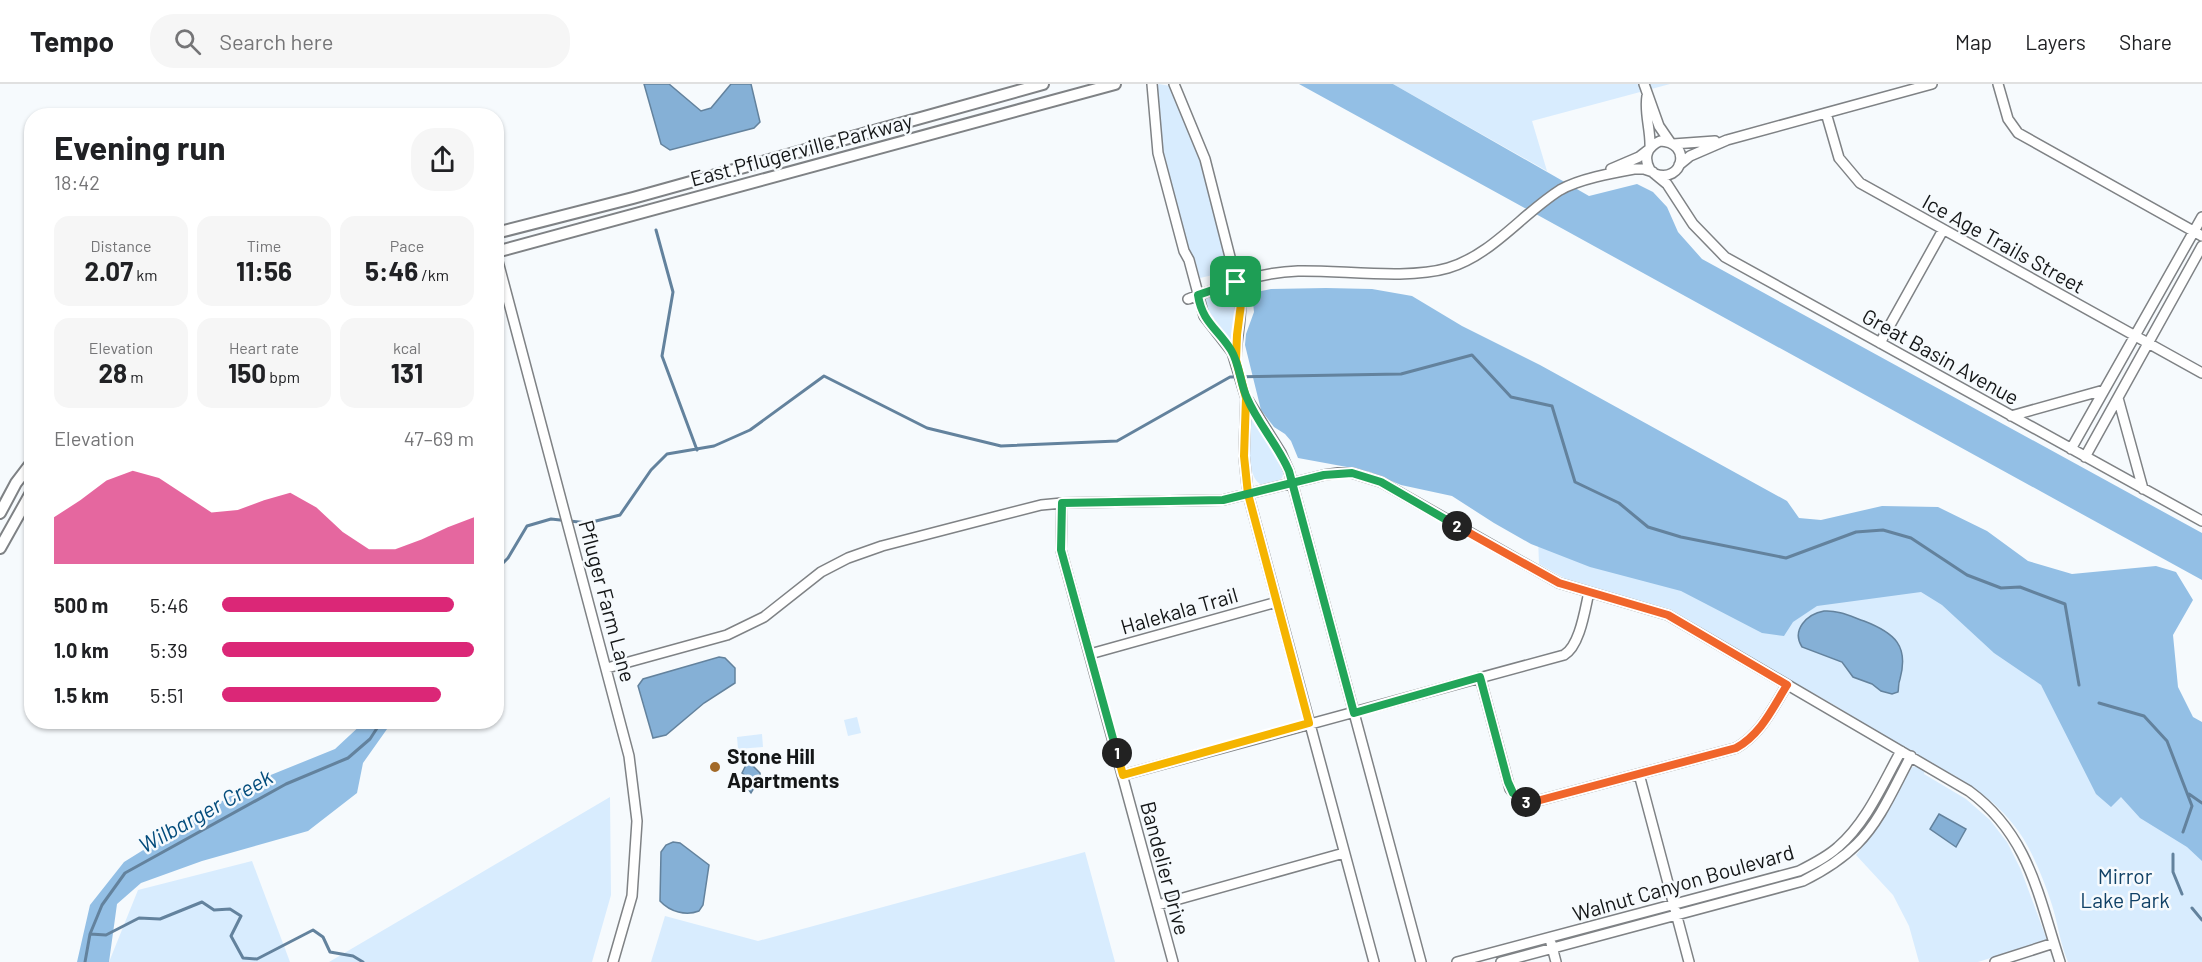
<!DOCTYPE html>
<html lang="en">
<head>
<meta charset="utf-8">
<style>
	body { margin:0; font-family:Barlow,sans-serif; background:#f6f6f6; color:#202124; height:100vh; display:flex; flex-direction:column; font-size:22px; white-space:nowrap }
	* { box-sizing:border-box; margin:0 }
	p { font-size:20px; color:#757577 }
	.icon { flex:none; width:33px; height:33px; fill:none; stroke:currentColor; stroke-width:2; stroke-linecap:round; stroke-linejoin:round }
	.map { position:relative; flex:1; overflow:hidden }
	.sheet { position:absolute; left:24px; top:24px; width:480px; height:621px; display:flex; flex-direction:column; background:#fff; border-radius:24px; box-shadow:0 2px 4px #0004 }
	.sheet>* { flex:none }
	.pin { position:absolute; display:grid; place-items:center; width:51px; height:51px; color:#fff; margin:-26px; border-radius:12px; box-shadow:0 3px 9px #0006 }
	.km { position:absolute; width:30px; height:30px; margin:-15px; border-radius:50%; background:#222; color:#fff; font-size:16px; line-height:30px; text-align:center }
	.round { display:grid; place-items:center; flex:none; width:63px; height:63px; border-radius:24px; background:#f6f6f6 }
	.headline { display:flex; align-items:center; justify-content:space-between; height:102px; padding:0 30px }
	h1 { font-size:33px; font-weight:700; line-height:45px }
	.metrics { display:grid; grid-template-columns:repeat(3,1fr); gap:9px; height:102px; padding:6px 30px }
	.metrics div { display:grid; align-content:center; border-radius:15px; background:#f6f6f6; text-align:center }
	.metrics b { font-size:26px; font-weight:700 }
	.metrics small { font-size:16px; font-weight:400 }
	.metrics p { font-size:16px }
	.chart { height:168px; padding:12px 30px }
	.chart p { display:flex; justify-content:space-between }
	.chart svg { width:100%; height:108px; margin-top:6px; fill:#db2777; opacity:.7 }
	ul { padding:0 30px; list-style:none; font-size:20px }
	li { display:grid; grid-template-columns:96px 72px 1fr; align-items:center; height:45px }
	li i { height:15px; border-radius:8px; background:#db2777 }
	header { display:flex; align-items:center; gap:36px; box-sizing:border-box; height:84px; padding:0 30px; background:#fff; border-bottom:2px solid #e0e0e0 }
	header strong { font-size:28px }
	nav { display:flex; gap:33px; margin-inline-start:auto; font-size:21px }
	.search { width:420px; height:54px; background:#f6f6f6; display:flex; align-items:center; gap:15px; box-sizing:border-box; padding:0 21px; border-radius:24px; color:#757577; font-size:22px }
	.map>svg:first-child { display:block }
	.green { fill:#d8ecfe }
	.forest { fill:#93bfe5 }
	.water { fill:#85b0d6; stroke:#63829d; stroke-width:1.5 }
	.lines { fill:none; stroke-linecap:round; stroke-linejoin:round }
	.stream { stroke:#63829d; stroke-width:3 }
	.minor-casing { stroke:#7f8285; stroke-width:12 }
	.major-casing { stroke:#7f8285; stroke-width:14 }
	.minor { stroke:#fff; stroke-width:9 }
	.major { stroke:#fff; stroke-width:10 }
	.split-1-casing { stroke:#fff; stroke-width:12 }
	.split-2-casing { stroke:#fff; stroke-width:12 }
	.split-3-casing { stroke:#fff; stroke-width:12 }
	.split-4-casing { stroke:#fff; stroke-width:12 }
	.split-1 { stroke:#f5b400; stroke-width:8 }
	.split-2 { stroke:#22a559; stroke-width:8 }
	.split-3 { stroke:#f0652b; stroke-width:8 }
	.split-4 { stroke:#22a559; stroke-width:8 }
	.poi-dot { fill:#a26928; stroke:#f6fafd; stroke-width:2 }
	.labels { text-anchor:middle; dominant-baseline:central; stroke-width:5; stroke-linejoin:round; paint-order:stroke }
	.street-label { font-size:21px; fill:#141617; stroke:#f6fafd }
	.poi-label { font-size:21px; font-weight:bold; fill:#141617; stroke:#f6fafd; text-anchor:start }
	.park-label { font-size:21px; fill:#104166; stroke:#f6fafd }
	.water-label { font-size:22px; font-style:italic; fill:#034c7c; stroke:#f6fafd }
</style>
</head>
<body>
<header>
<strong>Tempo</strong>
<div class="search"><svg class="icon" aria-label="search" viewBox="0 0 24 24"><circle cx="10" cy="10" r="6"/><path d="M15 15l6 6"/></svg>Search here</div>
<nav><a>Map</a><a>Layers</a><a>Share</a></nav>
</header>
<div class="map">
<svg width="2202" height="878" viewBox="0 0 2202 878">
	<rect width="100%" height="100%" fill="#f6fafd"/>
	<path class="green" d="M1159,0L1170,2L1199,73L1230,187L1200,194L1195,176L1189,167L1164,75L1156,3Z
		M1393,0H1670L1532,37L1547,87Z
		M1229,207L1234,209L1238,220L1231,257L1211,236L1204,216L1209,212Z
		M1253,335C1263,347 1288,379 1282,394C1243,423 1249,356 1251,336Z
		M1537,428L1935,503L2041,601L2202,773V878H2068C2060,859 2058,840 2052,821C2045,799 2035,774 2023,754C1991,703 1938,685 1889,655C1857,636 1828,615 1794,600L1670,525L1575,500L1539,480Z
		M857,633L861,649L848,652L844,636Z
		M762,650L763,663L738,665L737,653Z
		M1918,682L1925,686L1924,690L1966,715L1990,736L2007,758L2021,786L2047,856L1978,878H1919L1909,842L1893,811L1856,771L1876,746L1912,683Z
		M610,713L611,811L592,878H329Z
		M1085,768L1115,878H651L665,832L758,857Z
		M252,777L290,878H109L138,806Z"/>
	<path class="forest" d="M1299,0H1393L1589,112L1637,100L1653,108L1667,123L1678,148L1702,175L2202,449V496Z
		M1326,204L1372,205L1412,212L1462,242L1540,281L1787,417L1799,434L1821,436L1882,422L1938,423L1987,447L2028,477L2072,490L2156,482L2176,488L2193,516L2173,551L2178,603L2193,633L2202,638V777L2187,763L2140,734L2121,713L2111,723L2096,710L2041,601L1994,569L1942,521L1921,508L1817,522L1793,538L1784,552L1762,549L1681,507L1590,483L1531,460L1494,439L1452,412L1401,401L1370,388L1347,383L1298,374L1291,357L1285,350L1274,343L1261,326L1245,261L1246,250L1254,228L1252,209L1271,205Z
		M364,638H392L363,679L357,709L308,747L202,777L141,799L117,820L109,878H77L90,821L124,778L251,699L335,665Z"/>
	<path class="water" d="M644,0H669L701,27L711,24L731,0H751L760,38L754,44L670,66L661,60Z
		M1824,527C1838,526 1850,532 1864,537C1895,549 1909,562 1900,595C1898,600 1899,603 1898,608L1892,610L1881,607L1872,600L1853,593L1842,578L1802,563C1791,546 1807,530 1824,527Z
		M719,573L725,574L735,584V599L704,619L666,651L653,654L638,602L643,595Z
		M748,677L760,689V694L751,709L743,698L746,697L747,693L742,689Z
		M1939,730L1966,745L1956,763L1930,745Z
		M673,758L680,759L709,781L703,821L699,827C686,832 670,828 660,817L661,768L666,761Z"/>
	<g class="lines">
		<path class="stream" d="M656,146L673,208L662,272L697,366
			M496,486L508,474L527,442L551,435L588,439L620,431L651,386L667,370L714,362L750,346L824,292L927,344L1001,362L1117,357L1230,293L1401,290L1472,271L1511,313L1552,322L1575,398L1619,419L1648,443L1681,453L1786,474L1856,448L1883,446L1911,454L1967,491L2001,504L2020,503L2065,520L2079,601
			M2099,619L2144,632L2167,657L2192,722L2183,748
			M2189,710L2202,719
			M2173,770V788L2182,810
			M2192,824L2202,836
			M90,850L106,851L139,834L160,835L202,818L214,826L230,825L241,832L231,852L243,874L257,875L313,846L323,853L330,868L353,872L363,878
			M85,878L90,850L102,821L125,789L286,700L348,674L370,655L381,638"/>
		<defs>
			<path id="minor" d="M1152,0L1158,69L1184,167L1189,176L1204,232L1232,268L1246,314L1244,372L1248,410L1374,878
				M1174,0L1205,75L1240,212C1243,232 1236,253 1236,274
				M1644,0L1659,42L1670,58
				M1998,0L2008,35L2018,49L2202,152
				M1647,12C1644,29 1651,46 1650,64
				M1826,29L1839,74L1860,99L2202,289
				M1673,60L1715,57
				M1679,81L1690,72L1727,56L1932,0
				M1611,85L1639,73L1648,66
				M1655,90C1683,100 1693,58 1660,57C1647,63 1643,73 1650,86L1667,100L1693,140L1725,173L2202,437
				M496,170L629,672L637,737L632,812L613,878
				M1188,215C1223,202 1260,188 1298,187C1342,186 1407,196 1448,184C1492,171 1522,130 1560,106C1579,95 1612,89 1634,85H1644L1653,88
				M1880,259L1943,146
				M2118,314L2143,405
				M1248,316L1281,369L1289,387L1421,878
				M2011,332L2104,306
				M2071,365L2202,133
				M2085,373L2202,162
				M1062,419L1061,466L1173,878
				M1090,570L1277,518
				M607,584L727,551L764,533L821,488L848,474L882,462L994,433L1041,421L1062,419L1223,416L1324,391L1338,389H1352L1381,398L1559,499L1668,531L1969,707C2029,751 2038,811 2060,878
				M1480,593L1510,705C1516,713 1523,718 1533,718L1736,664C1761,650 1772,625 1787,601
				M1639,690L1689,878
				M1123,691L1564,571C1580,562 1585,525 1589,508
				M1158,821L1344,769
				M1551,859L1556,878
				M1457,878L1799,787C1813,780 1827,773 1838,763C1867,738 1883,699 1901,667
				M1501,878L1803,797C1823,787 1841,776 1857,760C1881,736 1895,701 1911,672
				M1995,878L2054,859"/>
			<path id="major" d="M496,149L633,114L1043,0
				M496,168L1115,0
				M0,429L16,399L32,378
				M0,464L32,407"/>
		</defs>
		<use href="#minor" class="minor-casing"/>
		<use href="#major" class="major-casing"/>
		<use href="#minor" class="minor"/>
		<use href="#major" class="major"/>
	</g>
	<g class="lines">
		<defs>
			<path id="split-1" d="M1117,669L1123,691L1309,639L1248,410L1244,372L1246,314L1236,276L1237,251L1241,220L1236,198"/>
			<path id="split-2" d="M1117,669L1061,466L1062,419L1223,416L1324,391L1352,389L1381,398L1457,442"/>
			<path id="split-3" d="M1457,442L1559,499L1668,531L1787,601C1772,625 1761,650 1736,664L1533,718H1526"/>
			<path id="split-4" d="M1236,198L1198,211C1202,238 1218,245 1231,266C1240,281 1240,299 1247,314C1258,340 1278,361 1289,387L1354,629L1480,593L1508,698L1513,709L1526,718"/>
		</defs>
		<use href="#split-1" class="split-1-casing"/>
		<use href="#split-2" class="split-2-casing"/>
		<use href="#split-3" class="split-3-casing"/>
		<use href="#split-4" class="split-4-casing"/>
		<use href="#split-1" class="split-1"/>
		<use href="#split-2" class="split-2"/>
		<use href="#split-3" class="split-3"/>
		<use href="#split-4" class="split-4"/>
	</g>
	<circle class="poi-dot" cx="715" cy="683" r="6"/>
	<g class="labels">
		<g class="street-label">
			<text transform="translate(801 65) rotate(-15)">East Pflugerville Parkway</text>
			<text transform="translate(2004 159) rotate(29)">Ice Age Trails Street</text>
			<text transform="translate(1941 272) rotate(29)">Great Basin Avenue</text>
			<text transform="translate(608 517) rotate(75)">Pfluger Farm Lane</text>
			<text transform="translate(1179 526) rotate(-16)">Halekala Trail</text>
			<text transform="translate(1166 784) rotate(75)">Bandelier Drive</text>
			<text transform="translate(1683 798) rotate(-16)">Walnut Canyon Boulevard</text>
		</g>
		<g class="poi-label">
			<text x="727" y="671">Stone Hill<tspan x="727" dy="24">Apartments</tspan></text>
		</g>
		<g class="park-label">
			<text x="2125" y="791">Mirror<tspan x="2125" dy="24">Lake Park</tspan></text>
		</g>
		<g class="water-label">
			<text transform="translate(205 726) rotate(-29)">Wilbarger Creek</text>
		</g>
	</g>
</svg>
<div class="pin" style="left:1236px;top:198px;background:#1e9e55"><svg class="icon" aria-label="arrive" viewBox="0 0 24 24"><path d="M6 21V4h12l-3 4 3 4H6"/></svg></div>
<b class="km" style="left:1117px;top:669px">1</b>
<b class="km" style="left:1457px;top:442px">2</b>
<b class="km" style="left:1526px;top:718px">3</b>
<section class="sheet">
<div class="headline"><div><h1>Evening run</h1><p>18:42</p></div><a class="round"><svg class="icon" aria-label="share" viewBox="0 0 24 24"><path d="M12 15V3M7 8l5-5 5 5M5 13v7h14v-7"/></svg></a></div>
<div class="metrics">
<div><p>Distance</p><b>2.07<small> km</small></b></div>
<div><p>Time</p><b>11:56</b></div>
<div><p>Pace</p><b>5:46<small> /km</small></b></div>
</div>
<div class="metrics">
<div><p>Elevation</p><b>28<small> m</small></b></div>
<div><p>Heart rate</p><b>150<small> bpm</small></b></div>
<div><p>kcal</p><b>131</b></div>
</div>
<div class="chart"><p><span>Elevation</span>47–69 m</p>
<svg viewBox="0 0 160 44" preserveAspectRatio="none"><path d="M0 44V25L10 18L20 10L30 6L40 9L50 16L60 23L70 22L80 18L90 15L100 21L110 31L120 38L130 38L140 34L150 29L160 25V44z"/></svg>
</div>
<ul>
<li><b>500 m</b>5:46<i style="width:92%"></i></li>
<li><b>1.0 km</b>5:39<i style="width:100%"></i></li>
<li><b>1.5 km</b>5:51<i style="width:87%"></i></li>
</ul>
</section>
</div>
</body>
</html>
